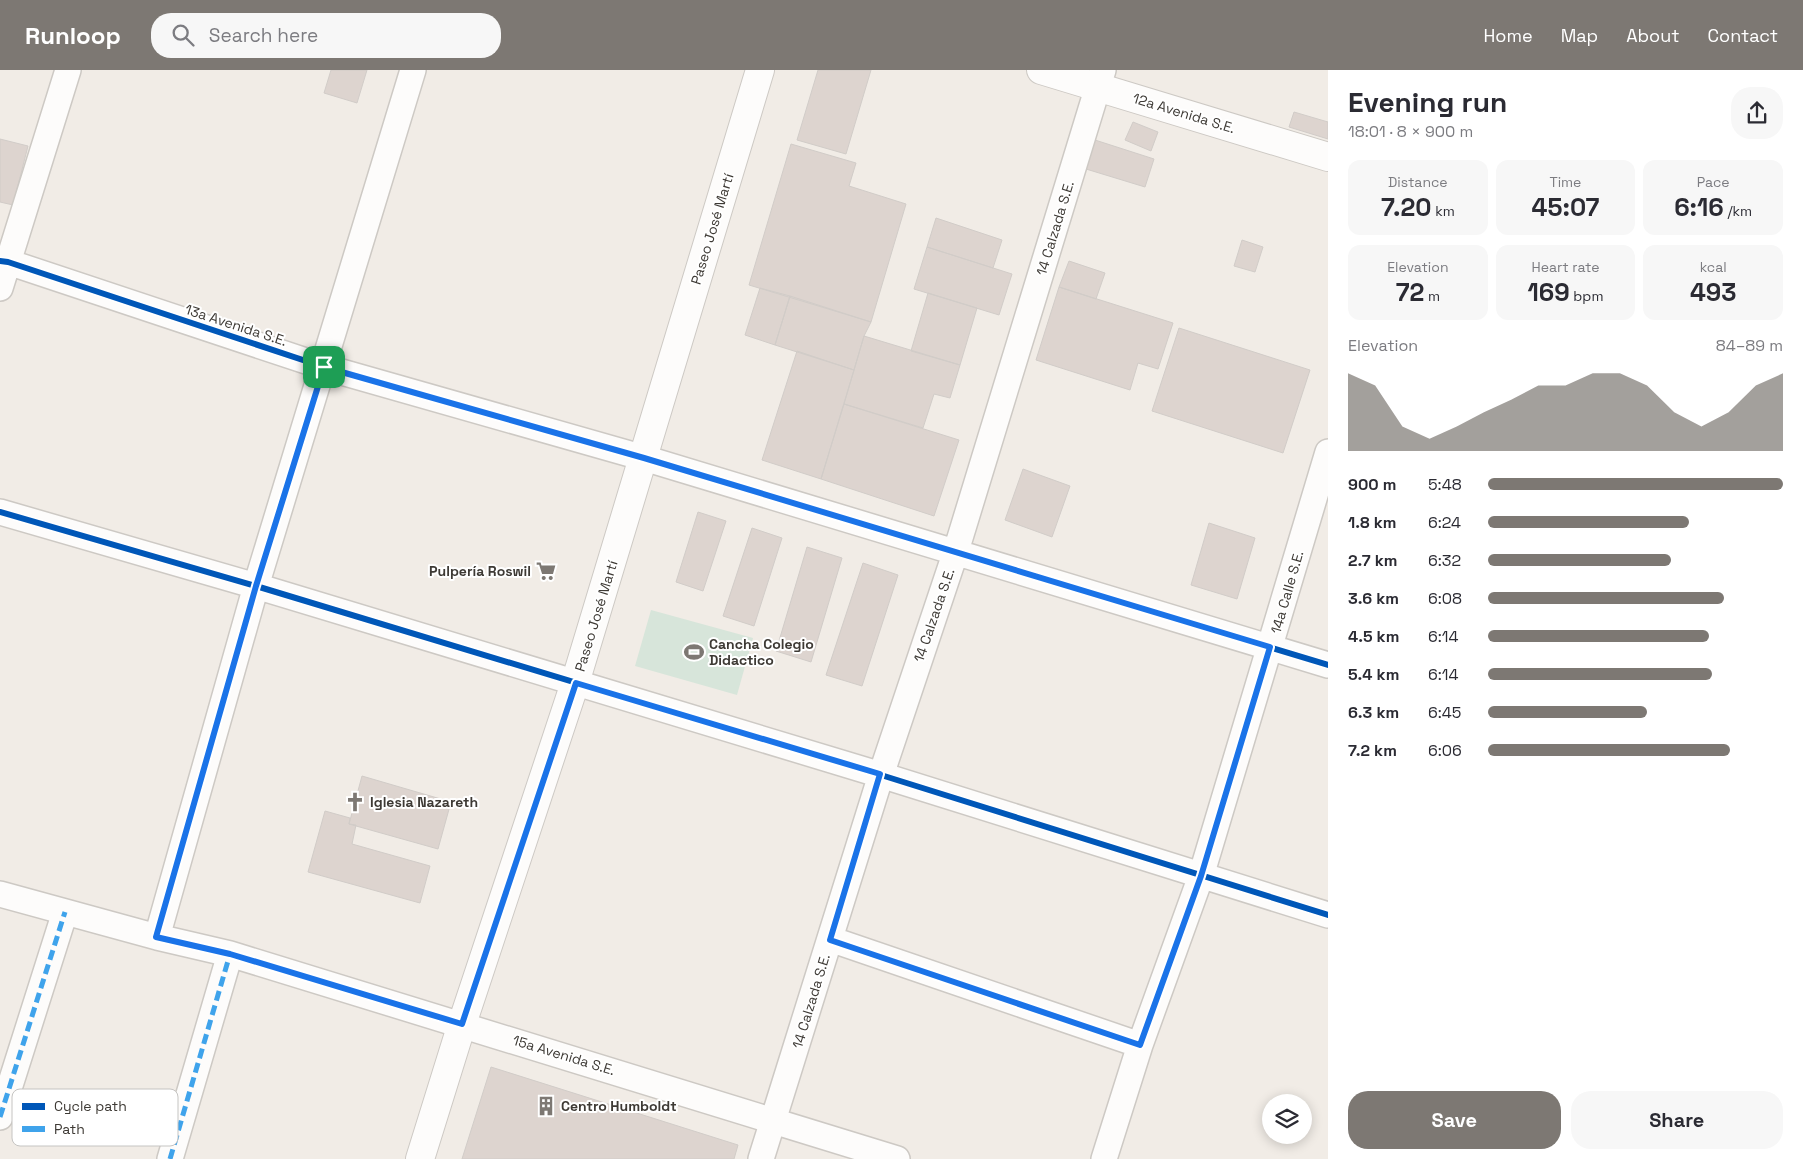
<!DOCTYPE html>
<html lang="en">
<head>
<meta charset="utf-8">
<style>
	body { margin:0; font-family:"Space Grotesk",sans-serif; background:#f7f7f7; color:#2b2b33; height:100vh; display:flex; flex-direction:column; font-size:19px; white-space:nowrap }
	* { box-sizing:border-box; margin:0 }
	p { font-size:16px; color:#7c7c81 }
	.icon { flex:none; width:28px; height:28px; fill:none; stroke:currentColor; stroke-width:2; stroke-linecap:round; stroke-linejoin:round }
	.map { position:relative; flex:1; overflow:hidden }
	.sheet { display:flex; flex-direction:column; background:#fff; width:475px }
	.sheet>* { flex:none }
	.tools { position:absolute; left:1262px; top:1024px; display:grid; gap:10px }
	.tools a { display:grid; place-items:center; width:50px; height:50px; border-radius:50%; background:#fff; box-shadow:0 2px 12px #0003; font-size:25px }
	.pin { position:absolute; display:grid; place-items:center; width:42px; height:42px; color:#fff; margin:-21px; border-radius:10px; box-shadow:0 2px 8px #0006 }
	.round { display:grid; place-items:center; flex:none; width:52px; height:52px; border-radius:20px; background:#f7f7f7 }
	.head { display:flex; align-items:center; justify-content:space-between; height:85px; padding:0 20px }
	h1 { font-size:28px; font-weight:600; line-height:38px }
	.metrics { display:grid; grid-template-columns:repeat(3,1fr); gap:8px; height:85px; padding:5px 20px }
	.metrics div { display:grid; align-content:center; border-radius:12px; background:#f7f7f7; text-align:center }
	.metrics b { font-size:25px; font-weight:600 }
	.metrics small { font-size:14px; font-weight:400 }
	.metrics p { font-size:14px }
	.chart { height:140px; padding:10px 20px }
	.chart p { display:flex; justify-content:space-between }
	.chart svg { width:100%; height:90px; margin-top:5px; fill:#7d7873; opacity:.7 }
	.button { display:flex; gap:10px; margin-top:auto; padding:10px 20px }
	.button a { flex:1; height:58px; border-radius:20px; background:#7d7873; color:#fff; font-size:20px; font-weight:600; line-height:58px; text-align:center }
	.button a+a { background:#f7f7f7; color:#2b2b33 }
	ul { padding:0 20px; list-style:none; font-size:16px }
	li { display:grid; grid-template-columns:80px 60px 1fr; align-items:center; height:38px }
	li i { height:12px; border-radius:6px; background:#7d7873 }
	header { display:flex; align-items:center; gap:30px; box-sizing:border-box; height:70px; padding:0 25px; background:#7d7873; color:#fff }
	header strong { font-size:24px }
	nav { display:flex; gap:28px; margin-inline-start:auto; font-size:18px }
	.search { width:350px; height:45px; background:#f7f7f7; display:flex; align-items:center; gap:12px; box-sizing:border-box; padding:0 18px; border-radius:20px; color:#7c7c81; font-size:19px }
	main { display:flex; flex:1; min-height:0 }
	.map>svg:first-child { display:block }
	.green { fill:#d7e5da }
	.building { fill:#ddd4cf; stroke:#d1ccc8 }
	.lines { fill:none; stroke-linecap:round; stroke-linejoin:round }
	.street-casing { stroke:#cdc9c4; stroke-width:28 }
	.secondary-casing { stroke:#cdc9c4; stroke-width:30 }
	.street { stroke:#fdfcfb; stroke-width:25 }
	.secondary { stroke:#fdfcfb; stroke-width:28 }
	.quiet { stroke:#3fa3eb; stroke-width:5; stroke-dasharray:10 5; stroke-linecap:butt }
	.cycleway-casing { stroke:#fff; stroke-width:9 }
	.cycleway { stroke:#0057b8; stroke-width:6 }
	.route-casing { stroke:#fff; stroke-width:10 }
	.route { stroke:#1a73e8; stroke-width:6 }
	.labels { text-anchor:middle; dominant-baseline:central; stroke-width:4; stroke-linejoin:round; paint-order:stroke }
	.street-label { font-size:14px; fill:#3e3a35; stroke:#fff }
	.poi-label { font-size:14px; font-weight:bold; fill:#3e3a35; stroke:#fff; text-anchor:start }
	.key { fill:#fff; stroke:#c5c4c2; stroke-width:1 }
	.key-label { font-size:14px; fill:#3e3a35 }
</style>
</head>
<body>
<header>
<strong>Runloop</strong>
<div class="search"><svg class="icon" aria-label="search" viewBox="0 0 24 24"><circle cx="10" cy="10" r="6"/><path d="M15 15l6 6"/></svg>Search here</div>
<nav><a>Home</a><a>Map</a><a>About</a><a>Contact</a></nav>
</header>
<main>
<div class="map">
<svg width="1328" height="1089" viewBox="0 0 1328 1089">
	<rect width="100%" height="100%" fill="#f1ece6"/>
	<path class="green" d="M651,540L753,568L737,625L635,596Z"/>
	<path class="building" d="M331,0H367L357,33L324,23Z
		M818,0H871L846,84L797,70Z
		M1294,42L1328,52V69L1289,57Z
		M1133,52L1158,62L1151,81L1125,70Z
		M0,69L28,76L13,135L0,132Z
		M1095,70L1154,89L1145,117L1086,99Z
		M791,74L856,93L849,116L906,134L871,252L749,215Z
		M936,148L1002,170L993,198L927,177Z
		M1242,170L1263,177L1255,202L1234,196Z
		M927,177L1012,204L999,245L914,219Z
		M1069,191L1105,203L1096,229L1059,217Z
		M1059,217L1173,253L1158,299L1138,293L1130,320L1036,290Z
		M760,218L790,226L775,275L745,265Z
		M928,223L977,238L960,295L911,281Z
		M790,226L871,252L864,266L854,300L775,275Z
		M1179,258L1310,300L1283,383L1152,341Z
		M864,266L960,295L950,328L934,324L923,358L844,334Z
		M797,281L854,300L821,409L762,390Z
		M844,334L959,370L934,446L821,409Z
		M1023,399L1070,416L1052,467L1005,450Z
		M698,442L726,451L703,521L676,512Z
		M1209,453L1255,468L1237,529L1191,515Z
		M752,458L782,468L754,556L723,546Z
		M807,477L842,488L811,592L776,581Z
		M863,493L898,505L862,616L826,605Z
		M362,706L451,732L438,779L349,754Z
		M325,741L350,748L349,754L356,755L352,774L430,796L420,833L308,802Z
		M491,997L738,1075L734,1089H462Z"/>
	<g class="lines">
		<defs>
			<path id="street" d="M0,191L8,192L324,297L644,388L1328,595
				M0,218L68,0
				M0,442L256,516L881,705L1328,845
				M0,824L157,867L230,884L897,1089
				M157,867L256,516L413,0
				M830,869L1140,975
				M0,1047L65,842
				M170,1089L230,884
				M761,1089L881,705L956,481L1103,0
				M1104,1089L1140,975L1201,806L1328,382"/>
			<path id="secondary" d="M1041,0L1328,87
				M420,1089L462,954L575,613L760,0"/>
		</defs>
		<use href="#street" class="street-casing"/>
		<use href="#secondary" class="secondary-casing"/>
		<use href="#street" class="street"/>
		<use href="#secondary" class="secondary"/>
		<path class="quiet" d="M0,1047L65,842
			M170,1089L230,884"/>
		<defs>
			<path id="cycleway" d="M0,191L8,192L324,297L644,388L1328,595
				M0,442L256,516L881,705L1328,845"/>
		</defs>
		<use href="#cycleway" class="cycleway-casing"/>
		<use href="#cycleway" class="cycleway"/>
	</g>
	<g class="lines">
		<defs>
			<path id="route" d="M324,297L644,388L1270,577L1201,806L1140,975L830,870L880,704L576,613L462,954L230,884L156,867L256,516Z"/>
		</defs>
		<use href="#route" class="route-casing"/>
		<use href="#route" class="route"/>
	</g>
	<defs>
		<symbol id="supermarket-bare" viewBox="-9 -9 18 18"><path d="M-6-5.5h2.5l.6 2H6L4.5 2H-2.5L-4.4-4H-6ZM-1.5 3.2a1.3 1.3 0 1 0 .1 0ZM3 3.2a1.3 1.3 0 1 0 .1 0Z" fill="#7d7873" stroke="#fff" stroke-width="2.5" paint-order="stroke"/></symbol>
		<symbol id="stadium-bare" viewBox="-9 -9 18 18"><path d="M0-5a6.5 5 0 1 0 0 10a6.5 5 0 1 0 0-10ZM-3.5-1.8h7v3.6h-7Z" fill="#7d7873" stroke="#fff" stroke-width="2.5" paint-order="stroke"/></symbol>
		<symbol id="church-bare" viewBox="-9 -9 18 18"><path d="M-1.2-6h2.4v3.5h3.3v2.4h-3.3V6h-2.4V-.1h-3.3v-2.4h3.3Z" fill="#7d7873" stroke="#fff" stroke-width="2.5" paint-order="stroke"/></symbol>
		<symbol id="building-bare" viewBox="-9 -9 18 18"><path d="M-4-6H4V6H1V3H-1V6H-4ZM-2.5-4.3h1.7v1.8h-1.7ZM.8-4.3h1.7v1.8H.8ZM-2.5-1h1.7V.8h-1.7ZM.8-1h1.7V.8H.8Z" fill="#7d7873" stroke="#fff" stroke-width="2.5" paint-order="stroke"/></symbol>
	</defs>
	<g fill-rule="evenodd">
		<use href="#supermarket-bare" x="532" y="487" width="28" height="28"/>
		<use href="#stadium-bare" x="680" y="568" width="28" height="28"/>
		<use href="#church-bare" x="341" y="718" width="28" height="28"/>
		<use href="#building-bare" x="532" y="1022" width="28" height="28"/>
	</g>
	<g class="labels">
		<g class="street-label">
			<text transform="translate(1184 43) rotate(17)">12a Avenida S.E.</text>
			<text transform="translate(1055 158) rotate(-73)">14 Calzada S.E.</text>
			<text transform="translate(712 159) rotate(-73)">Paseo José Martí</text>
			<text transform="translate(236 255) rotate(18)">13a Avenida S.E.</text>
			<text transform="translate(1287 522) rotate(-74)">14a Calle S.E.</text>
			<text transform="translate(934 545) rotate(-71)">14 Calzada S.E.</text>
			<text transform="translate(596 546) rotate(-73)">Paseo José Martí</text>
			<text transform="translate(811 931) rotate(-73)">14 Calzada S.E.</text>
			<text transform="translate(564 985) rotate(17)">15a Avenida S.E.</text>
		</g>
		<g class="poi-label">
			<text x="531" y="501" text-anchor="end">Pulpería Roswil</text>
			<text x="709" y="574">Cancha Colegio<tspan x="709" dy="16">Didactico</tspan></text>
			<text x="370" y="732">Iglesia Nazareth</text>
			<text x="561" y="1036">Centro Humboldt</text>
		</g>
	</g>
	<rect x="12" y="1019" width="166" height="57" rx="8" class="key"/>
	<rect x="22" y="1033" width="23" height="7" fill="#0057b8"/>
	<rect x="22" y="1056" width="23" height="6" fill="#3fa3eb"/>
	<g class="key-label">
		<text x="54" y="1041">Cycle path</text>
		<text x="54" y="1064">Path</text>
	</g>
</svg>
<div class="tools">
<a><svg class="icon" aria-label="layers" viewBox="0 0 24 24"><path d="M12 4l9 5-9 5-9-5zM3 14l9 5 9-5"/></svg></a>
</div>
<div class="pin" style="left:324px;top:297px;background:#1e9e55"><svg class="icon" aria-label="arrive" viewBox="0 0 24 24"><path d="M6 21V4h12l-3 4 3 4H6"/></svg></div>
</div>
<section class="sheet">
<div class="head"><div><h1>Evening run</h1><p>18:01 · 8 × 900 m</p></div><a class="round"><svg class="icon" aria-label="share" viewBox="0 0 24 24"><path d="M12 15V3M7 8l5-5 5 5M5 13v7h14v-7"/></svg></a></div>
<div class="metrics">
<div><p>Distance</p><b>7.20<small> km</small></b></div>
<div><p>Time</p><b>45:07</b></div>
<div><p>Pace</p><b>6:16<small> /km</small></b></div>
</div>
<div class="metrics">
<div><p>Elevation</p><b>72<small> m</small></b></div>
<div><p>Heart rate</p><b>169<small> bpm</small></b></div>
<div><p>kcal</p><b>493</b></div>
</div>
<div class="chart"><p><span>Elevation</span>84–89 m</p>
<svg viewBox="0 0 160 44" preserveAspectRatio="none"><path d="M0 44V6L10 12L20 32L30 38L40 32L50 25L60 19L70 12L80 12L90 6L100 6L110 12L120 25L130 32L140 25L150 12L160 6V44z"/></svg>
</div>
<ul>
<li><b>900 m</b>5:48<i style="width:100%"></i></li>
<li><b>1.8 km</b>6:24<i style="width:68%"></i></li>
<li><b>2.7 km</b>6:32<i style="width:62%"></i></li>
<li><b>3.6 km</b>6:08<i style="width:80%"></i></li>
<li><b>4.5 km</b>6:14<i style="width:75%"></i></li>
<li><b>5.4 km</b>6:14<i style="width:76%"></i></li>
<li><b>6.3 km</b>6:45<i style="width:54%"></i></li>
<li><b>7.2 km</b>6:06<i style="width:82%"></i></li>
</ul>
<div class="button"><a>Save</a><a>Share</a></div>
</section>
</main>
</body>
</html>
